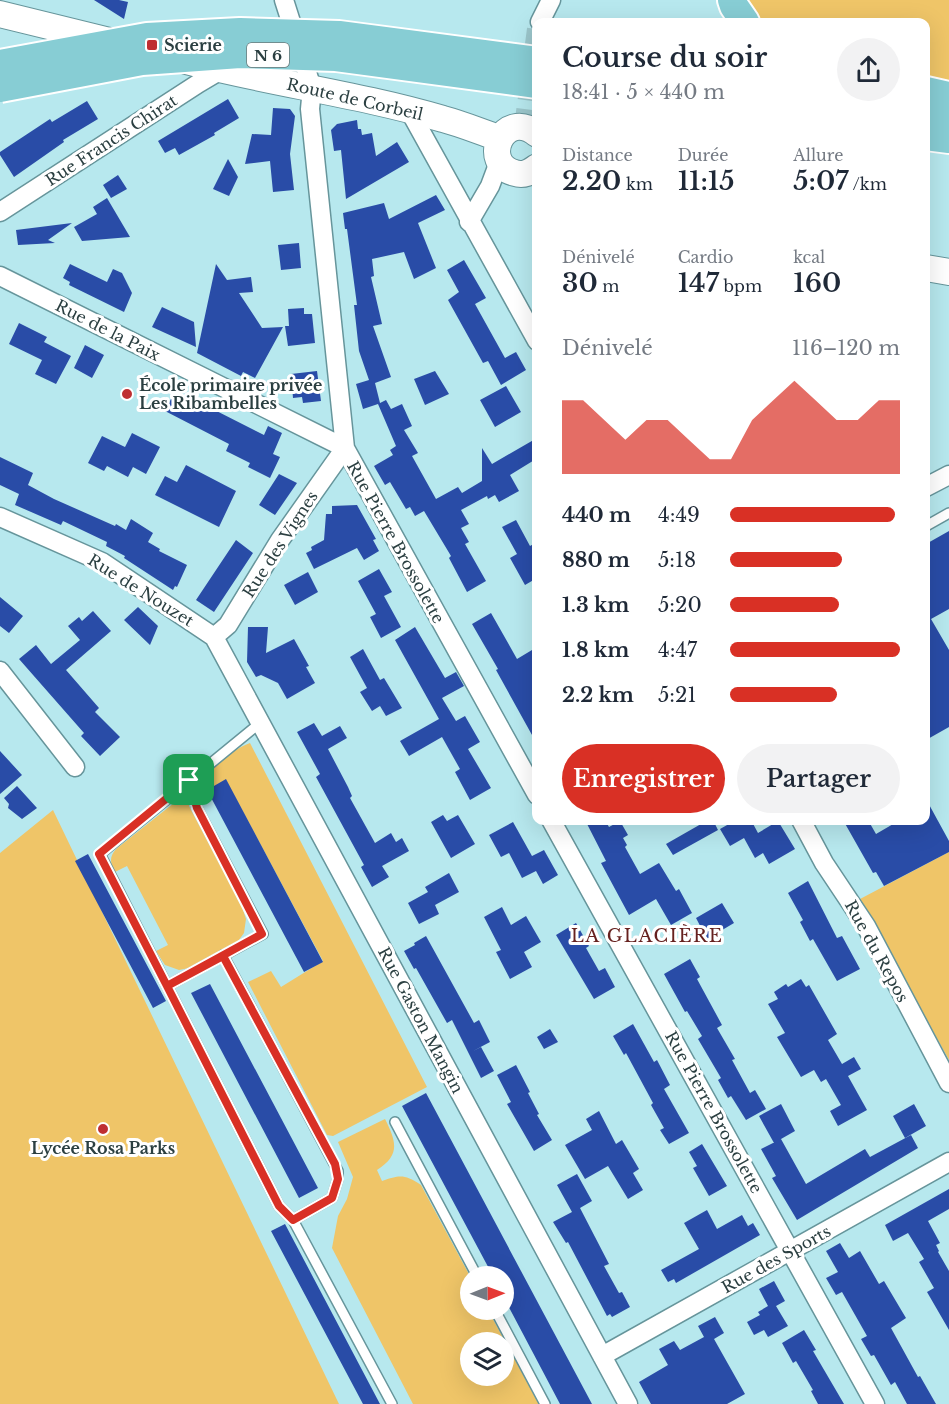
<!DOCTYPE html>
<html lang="fr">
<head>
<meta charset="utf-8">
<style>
	body { margin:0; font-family:"Libre Baskerville",serif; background:#f2f2f3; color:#1f2937; height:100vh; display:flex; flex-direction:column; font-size:22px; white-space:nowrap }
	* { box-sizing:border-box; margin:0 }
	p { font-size:20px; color:#747a83 }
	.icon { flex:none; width:33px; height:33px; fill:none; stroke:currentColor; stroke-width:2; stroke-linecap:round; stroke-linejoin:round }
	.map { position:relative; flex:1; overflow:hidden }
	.sheet { position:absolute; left:532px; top:18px; width:398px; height:807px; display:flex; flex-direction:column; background:#fff; border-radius:12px; box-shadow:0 6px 24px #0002 }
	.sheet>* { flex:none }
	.needle { width:39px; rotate:89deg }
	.fabs { position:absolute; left:460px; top:1266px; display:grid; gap:12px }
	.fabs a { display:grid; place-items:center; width:54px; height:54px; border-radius:50%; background:#fff; box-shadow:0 6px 24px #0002; font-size:30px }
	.pin { position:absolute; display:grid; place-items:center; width:51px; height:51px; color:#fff; margin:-26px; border-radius:12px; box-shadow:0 3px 9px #0006 }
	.round { display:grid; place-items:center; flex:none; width:63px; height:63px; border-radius:32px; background:#f2f2f3 }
	.head { display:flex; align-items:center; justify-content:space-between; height:102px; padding:0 30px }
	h1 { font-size:27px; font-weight:600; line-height:45px }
	.figures { display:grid; grid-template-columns:repeat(3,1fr); gap:9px; height:102px; padding:6px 30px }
	.figures div { display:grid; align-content:center }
	.figures b { font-size:26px; font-weight:600 }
	.figures small { font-size:16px; font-weight:400 }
	.figures p { font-size:16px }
	.chart { height:168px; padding:12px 30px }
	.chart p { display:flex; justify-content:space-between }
	.chart svg { width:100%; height:108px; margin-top:6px; fill:#d93025; opacity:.7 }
	.cta { display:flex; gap:12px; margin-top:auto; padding:12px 30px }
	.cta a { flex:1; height:69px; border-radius:36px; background:#d93025; color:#fff; font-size:24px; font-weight:600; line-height:69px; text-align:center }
	.cta a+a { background:#f2f2f3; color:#1f2937 }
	ul { padding:0 30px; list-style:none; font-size:20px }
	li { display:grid; grid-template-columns:96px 72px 1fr; align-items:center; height:45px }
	li i { height:15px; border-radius:8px; background:#d93025 }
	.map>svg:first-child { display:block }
	.green { fill:#efc568; fill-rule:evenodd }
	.building { fill:#294ca7 }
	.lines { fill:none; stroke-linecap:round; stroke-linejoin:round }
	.street-tunnel { stroke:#9bc6cb; stroke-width:18; stroke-dasharray:18 9; stroke-linecap:butt }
	.lane-casing { stroke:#66959b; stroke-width:12 }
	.street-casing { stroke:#66959b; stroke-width:21 }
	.secondary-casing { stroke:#66959b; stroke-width:28 }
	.primary-casing { stroke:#fff; stroke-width:32 }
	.lane { stroke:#fff; stroke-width:9 }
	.street { stroke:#fff; stroke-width:18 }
	.secondary { stroke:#fff; stroke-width:26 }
	.primary { stroke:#87cdd4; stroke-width:28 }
	.primary-bridge-casing { stroke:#fff; stroke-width:32; stroke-linecap:butt }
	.primary-bridge { stroke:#87cdd4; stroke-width:28 }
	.route-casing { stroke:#fff; stroke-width:12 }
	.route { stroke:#d93025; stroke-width:8 }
	.poi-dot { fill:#bf2f32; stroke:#fff; stroke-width:2 }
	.labels { text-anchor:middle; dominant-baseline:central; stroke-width:6; stroke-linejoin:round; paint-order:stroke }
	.shield { fill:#fff; stroke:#6b797a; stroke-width:1.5 }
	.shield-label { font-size:15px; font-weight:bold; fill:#2b3f41 }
	.poi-label { font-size:16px; font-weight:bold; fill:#2b3f41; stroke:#fff; text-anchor:start }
	.street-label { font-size:16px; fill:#2b3f41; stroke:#fff }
	.neighbourhood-label { font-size:18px; letter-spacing:1.5px; fill:#66211f; stroke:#fff }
</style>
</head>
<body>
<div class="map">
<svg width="949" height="1404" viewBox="0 0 949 1404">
	<rect width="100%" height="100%" fill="#b7e8ee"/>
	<path class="green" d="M745,0H949V87L926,81V22H760L751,13Z
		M250,743L427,1087L333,1136L327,1135L248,982L271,971L281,987L323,961L226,780L207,790L201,789C208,768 230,751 250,743Z
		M184,795L189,797V806L241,904L246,919L244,933L236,944L189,968L179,970L165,965L156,951L168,945L127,866L115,872C110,863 109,857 116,849Z
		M53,810L339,1404H0V853Z
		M949,852V1060L860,899Z
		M385,1119C396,1141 401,1155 377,1170L382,1181C400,1175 404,1174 421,1185L471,1278V1310H488L539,1404H413L332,1248L338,1216L347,1199L353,1177L338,1142ZM471,1342H504V1376H471Z"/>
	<path class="building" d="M94,0H119L128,2L124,19Z
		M228,99L239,118L214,133L215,135L179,155L175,148L165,153L158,141Z
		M87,101L98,119L63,140L64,142L14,177L0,155V152L50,119L52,122Z
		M273,108L290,109L295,116L290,154L294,190L273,192L270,161L245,164L252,134L271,135Z
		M357,120L358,129H361L362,135L372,133L376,156L397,142L409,162L346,199L341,150L334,151L331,130L337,124Z
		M228,159L238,177L229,196L213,189Z
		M118,175L127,189L111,198L103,185Z
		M436,195L445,210L418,223L436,268L414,279L404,252L372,259L374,276L371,277L382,324L373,326L391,377L375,383L380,403L386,400L391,409L402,404L412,426L404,430L418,453L412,456L436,499L458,487L462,493L482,481V448L492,464L537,438L536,459L510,475L519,491L499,502L495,495L488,499L487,496L461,510L469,524L461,528L469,542L465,544L486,581L467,592L449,558L451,556L424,511L415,516L410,507L406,509L390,482L385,485L374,466L393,455L390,450L396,446L378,404L363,409L356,384L369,380L359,351L354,305H357L347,229H345L343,213L384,203L389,219Z
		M107,198L130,237L82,241L74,227L97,214L93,207Z
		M72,223L48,240L55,243L18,245L16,230Z
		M299,243L301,268L281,270L278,245Z
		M464,260L486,298L475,304L505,358L516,352L526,370L501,385L488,361L483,363L448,300L459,292L447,270Z
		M70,264L107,282L113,269L122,273L132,293L124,312L69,285L70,282L63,278Z
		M216,264L227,280L251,277L253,292L239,293L262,328L283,327L255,378L243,372L241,376L197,353Z
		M162,307L194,322L196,347L152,327Z
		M304,308V314H312L315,343L288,346L285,326H289L288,309Z
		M19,323L47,337L44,342L71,356L56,384L35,374L42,360L9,344Z
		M85,345L104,355L92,378L74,368Z
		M317,371L321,401L303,403L302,397L293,398L291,374Z
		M435,371L449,394L425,405L414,379Z
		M506,386L521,412L495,427L480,400Z
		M174,393L185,399L187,396L264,435L268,426L282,433L273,454L280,457L270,478L248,467L250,463L226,451L229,444L165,411Z
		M132,433L160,447L146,474L133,467L128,477L107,466L104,471L88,463L102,436L125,447Z
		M0,457L33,473L28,485L54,499L115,526L116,524L126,530L131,519L153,533L148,542L160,549L159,551L187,565L177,587L175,586L173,590L124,558L125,556L106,546L107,542L63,521L61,525L15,505L19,494L0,485Z
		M186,465L236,491L219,527L155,495L165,476L177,482Z
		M279,474L297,483L275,515L259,505Z
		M357,505L376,539L373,540L379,551L364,560L357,548L314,569L306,553L312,550L311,547L324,540L326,514H332V506Z
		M516,520L530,546L537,542V578L525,585L510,558L517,554L502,527Z
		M949,531V609L931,619L949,650V727L926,740V544Z
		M236,540L253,553L214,612L196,600Z
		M379,569L392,592L384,596L401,627L381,638L370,617L376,614L358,581Z
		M308,572L318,592L295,605L284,585Z
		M0,597L23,616L9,633L0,626Z
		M138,607L158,626L150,645L124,620Z
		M93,611L111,631L66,670L99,708L95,712L120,737L100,756L81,736L84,733L19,659L36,645L51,664L80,640L68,626L79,617L82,621Z
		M491,613L517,659L537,647V744L496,670L498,669L472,624Z
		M248,627H268L266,653L294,639L309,666L306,667L315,683L287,699L278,683L261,675L256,677L247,662Z
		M415,627L445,678L456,672L464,686L442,698L456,721L465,716L480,742L468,749L491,788L470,800L455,772L460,769L442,737L409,756L400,741L439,719L395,640Z
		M363,649L380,680L384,678L402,708L386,716L380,706L372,711L360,692L367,688L350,657Z
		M314,723L322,736L340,726L347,738L328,749L348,787L352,796L350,798L375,843L391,833L396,842L402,838L409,851L382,866L389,877L372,887L361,867L364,865L316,777L320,774L297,732Z
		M0,751L22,775L0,794Z
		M226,779L323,962L304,972L207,790Z
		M17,786L37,808L22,819L8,808L9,804L4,798Z
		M926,799L949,841V852L884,886L876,872L873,873L843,820H868L876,834L900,820H926Z
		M443,815L447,821L458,815L475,844L451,858L431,822Z
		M585,820H605L609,827L620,821L628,835L623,838L627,845L625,847L640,874L659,863L676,891L679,889L692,913L671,925L656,899L629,915L601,863L606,861Z
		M708,820H713L718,830L673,855L666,844Z
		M736,820H751L758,833L778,821L795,849L769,864L763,853L755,858L744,838L730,846L720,829Z
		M513,822L532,856L544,850L558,875L543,884L536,871L522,878L509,853L501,857L489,835Z
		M88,854L166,1001L153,1008L75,861Z
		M449,873L459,892L435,905L439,914L419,924L408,903L428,892L425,887Z
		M808,881L837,938L842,936L860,969L837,981L813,939L810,941L800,922L803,920L788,893Z
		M722,903L734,923L707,939L696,918Z
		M502,907L511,925L526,916L541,942L524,952L532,967L510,979L496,952L501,950L484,917Z
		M576,923L589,946L586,948L599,971L605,968L615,987L594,999L556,935Z
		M426,936L474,1023L479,1020L490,1042L473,1051L481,1047L494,1071L481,1078L452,1020L447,1023L416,968L414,969L404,951L415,945L414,943Z
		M690,959L700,977L697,979L722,1025L717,1028L735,1059L732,1060L750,1093L755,1090L766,1109L746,1120L731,1096L728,1098L718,1080L721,1078L698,1039L702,1036L687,1011L685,1012L664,974Z
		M801,979L806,987L809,985L837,1034L828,1040L842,1064L854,1057L861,1069L848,1076L867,1110L838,1126L830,1111L841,1105L826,1079L821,1082L814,1070L801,1077L777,1037L785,1033L768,1004L778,999L774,992L786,984L788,987Z
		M210,984L318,1188L299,1198L191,993Z
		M633,1024L654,1062L657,1060L670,1085L664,1089L689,1133L669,1144L660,1130L664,1128L651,1105L653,1103L626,1053L624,1055L613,1036Z
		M550,1029L558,1042L544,1049L537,1037Z
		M516,1065L530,1092L528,1093L539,1114L537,1115L552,1140L534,1151L507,1104L511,1102L497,1075Z
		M426,1093L592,1404H560L504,1298V1276H493L402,1106Z
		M781,1104L795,1131L774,1143L759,1116Z
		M914,1104L926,1126L905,1138L893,1116Z
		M599,1111L616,1144L622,1140L639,1169L633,1173L643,1190L628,1199L608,1166L585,1179L565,1145L592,1130L586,1119Z
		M911,1135L918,1148L797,1220L772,1178L776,1176L761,1149L781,1139L806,1184L865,1149L870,1157Z
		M702,1144L727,1186L709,1196L693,1168L697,1166L689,1152Z
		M577,1174L592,1201L580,1208L609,1264L604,1266L619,1293L622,1292L630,1307L612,1317L610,1314L607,1316L568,1242L566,1243L553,1222L572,1212L557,1185Z
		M949,1189V1209L928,1221L940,1243L936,1245L939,1251L938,1252L949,1271V1330L927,1292L934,1288L919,1262L924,1259L908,1233L893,1241L885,1225Z
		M707,1210L717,1229L742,1215L748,1226L753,1223L760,1235L676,1283L674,1279L668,1282L661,1270L699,1249L684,1223Z
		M285,1224L380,1404H363L271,1231Z
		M840,1243L849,1258L860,1251L879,1284L884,1281L900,1308L906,1318L891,1328L918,1377L920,1376L936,1404H907L895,1382L891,1385L874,1355L871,1356L861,1339L867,1336L842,1292L836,1295L826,1278L838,1272L826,1251Z
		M774,1281L785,1301L776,1306L788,1326L768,1337L764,1330L754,1335L747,1322L760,1315L758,1312L768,1306L759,1289Z
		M715,1317L724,1333L714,1339L745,1394L727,1404H651L639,1382L668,1365L659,1349L674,1341L680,1350L704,1337L698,1326Z
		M804,1330L816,1350L813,1351L844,1404H818L811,1391L813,1390L796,1361L793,1363L782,1343Z"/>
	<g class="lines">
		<path class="street-tunnel" d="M523,127L536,29"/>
		<defs>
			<path id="lane" d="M926,526L949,513
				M260,723L100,854L279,1206L293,1220L392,1404
				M223,955L338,1171V1179L332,1198L293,1220
				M167,986L263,934L197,808L189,780
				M395,1122L477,1276
				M495,1310L545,1404"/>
			<path id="street" d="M284,0L312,88L310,109L345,448L537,795
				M540,22L551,0
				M409,110L537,341
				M0,212L199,83L226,67
				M469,222L490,186L499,162
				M0,276L345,448L280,540L228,625L214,637
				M926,487L949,475
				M0,517L102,562L214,637L628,1404
				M0,671L75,767
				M551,820L875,1404
				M801,820L824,863L866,926L949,1083
				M602,1356L949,1162"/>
			<path id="secondary" d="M0,14L118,43
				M186,61C270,83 358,94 443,119C462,124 481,132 499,138
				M537,134C503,107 479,164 515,173C524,176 530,172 537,167
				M926,268L949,272"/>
			<path id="primary" d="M732,0L734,6L745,22
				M926,91L949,96
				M926,114L949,117
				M926,136L949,139"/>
		</defs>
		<use href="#lane" class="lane-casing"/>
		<use href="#street" class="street-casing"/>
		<use href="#secondary" class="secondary-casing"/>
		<use href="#primary" class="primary-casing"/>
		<use href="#lane" class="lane"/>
		<use href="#street" class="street"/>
		<use href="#secondary" class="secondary"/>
		<use href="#primary" class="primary"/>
		<defs>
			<path id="primary-bridge" d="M0,64L147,37L240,32L339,35L537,61
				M0,88L142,61L240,54L336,57L537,84"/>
		</defs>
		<use href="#primary-bridge" class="primary-bridge-casing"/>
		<use href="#primary-bridge" class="primary-bridge"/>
	</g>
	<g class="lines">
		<defs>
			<path id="route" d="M189,780L99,854L167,986L223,956L335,1164L338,1179L332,1198L293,1220L279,1206L167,986L262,934L197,808L189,780"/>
		</defs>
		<use href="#route" class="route-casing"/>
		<use href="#route" class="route"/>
	</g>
	<g class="poi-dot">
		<rect x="146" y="39" width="12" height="12" rx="3"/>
		<circle cx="127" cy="394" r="6"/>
		<circle cx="103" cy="1129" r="6"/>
	</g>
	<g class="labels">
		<rect class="shield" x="247" y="43" width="42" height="24" rx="4.5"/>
		<g class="shield-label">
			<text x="268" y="55">N 6</text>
		</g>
		<g class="poi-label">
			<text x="164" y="45">Scierie</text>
			<text x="139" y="385">École primaire privée<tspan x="139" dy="18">Les Ribambelles</tspan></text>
			<text x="103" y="1148" text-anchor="middle">Lycée Rosa Parks</text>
		</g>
		<g class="street-label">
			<text transform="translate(355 99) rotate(13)">Route de Corbeil</text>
			<text transform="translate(111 140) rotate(-33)">Rue Francis Chirat</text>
			<text transform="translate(108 330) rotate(27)">Rue de la Paix</text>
			<text transform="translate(396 542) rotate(61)">Rue Pierre Brossolette</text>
			<text transform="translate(280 544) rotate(-57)">Rue des Vignes</text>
			<text transform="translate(141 590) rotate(32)">Rue de Nouzet</text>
			<text transform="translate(877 951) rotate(61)">Rue du Repos</text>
			<text transform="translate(421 1020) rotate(62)">Rue Gaston Mangin</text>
			<text transform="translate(714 1112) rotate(61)">Rue Pierre Brossolette</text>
			<text transform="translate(776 1259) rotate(-29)">Rue des Sports</text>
		</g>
		<g class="neighbourhood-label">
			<text x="647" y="936">LA GLACIÈRE</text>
		</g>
	</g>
</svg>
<div class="fabs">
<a><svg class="needle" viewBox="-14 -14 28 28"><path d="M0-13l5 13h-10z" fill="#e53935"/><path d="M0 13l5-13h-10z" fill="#747a83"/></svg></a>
<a><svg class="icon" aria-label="layers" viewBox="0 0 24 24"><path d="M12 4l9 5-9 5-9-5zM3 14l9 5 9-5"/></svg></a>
</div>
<div class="pin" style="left:189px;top:780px;background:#1e9e55"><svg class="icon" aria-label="arrive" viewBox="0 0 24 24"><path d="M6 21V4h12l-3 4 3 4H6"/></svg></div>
<section class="sheet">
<div class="head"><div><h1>Course du soir</h1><p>18:41 · 5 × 440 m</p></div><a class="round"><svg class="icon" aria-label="share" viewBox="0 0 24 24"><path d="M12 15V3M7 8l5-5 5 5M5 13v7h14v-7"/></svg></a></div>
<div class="figures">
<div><p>Distance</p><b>2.20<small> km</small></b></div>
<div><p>Durée</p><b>11:15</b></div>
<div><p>Allure</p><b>5:07<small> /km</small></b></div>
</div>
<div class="figures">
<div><p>Dénivelé</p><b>30<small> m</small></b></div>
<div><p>Cardio</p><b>147<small> bpm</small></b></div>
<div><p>kcal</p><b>160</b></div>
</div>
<div class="chart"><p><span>Dénivelé</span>116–120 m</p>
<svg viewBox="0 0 160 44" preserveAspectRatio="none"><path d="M0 44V14L10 14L20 22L30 30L40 22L50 22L60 30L70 38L80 38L90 22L100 14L110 6L120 14L130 22L140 22L150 14L160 14V44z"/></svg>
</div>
<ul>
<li><b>440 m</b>4:49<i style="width:97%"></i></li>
<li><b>880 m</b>5:18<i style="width:66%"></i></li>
<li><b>1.3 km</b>5:20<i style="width:64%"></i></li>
<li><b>1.8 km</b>4:47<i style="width:100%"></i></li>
<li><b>2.2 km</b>5:21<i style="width:63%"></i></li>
</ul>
<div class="cta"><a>Enregistrer</a><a>Partager</a></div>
</section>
</div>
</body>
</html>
